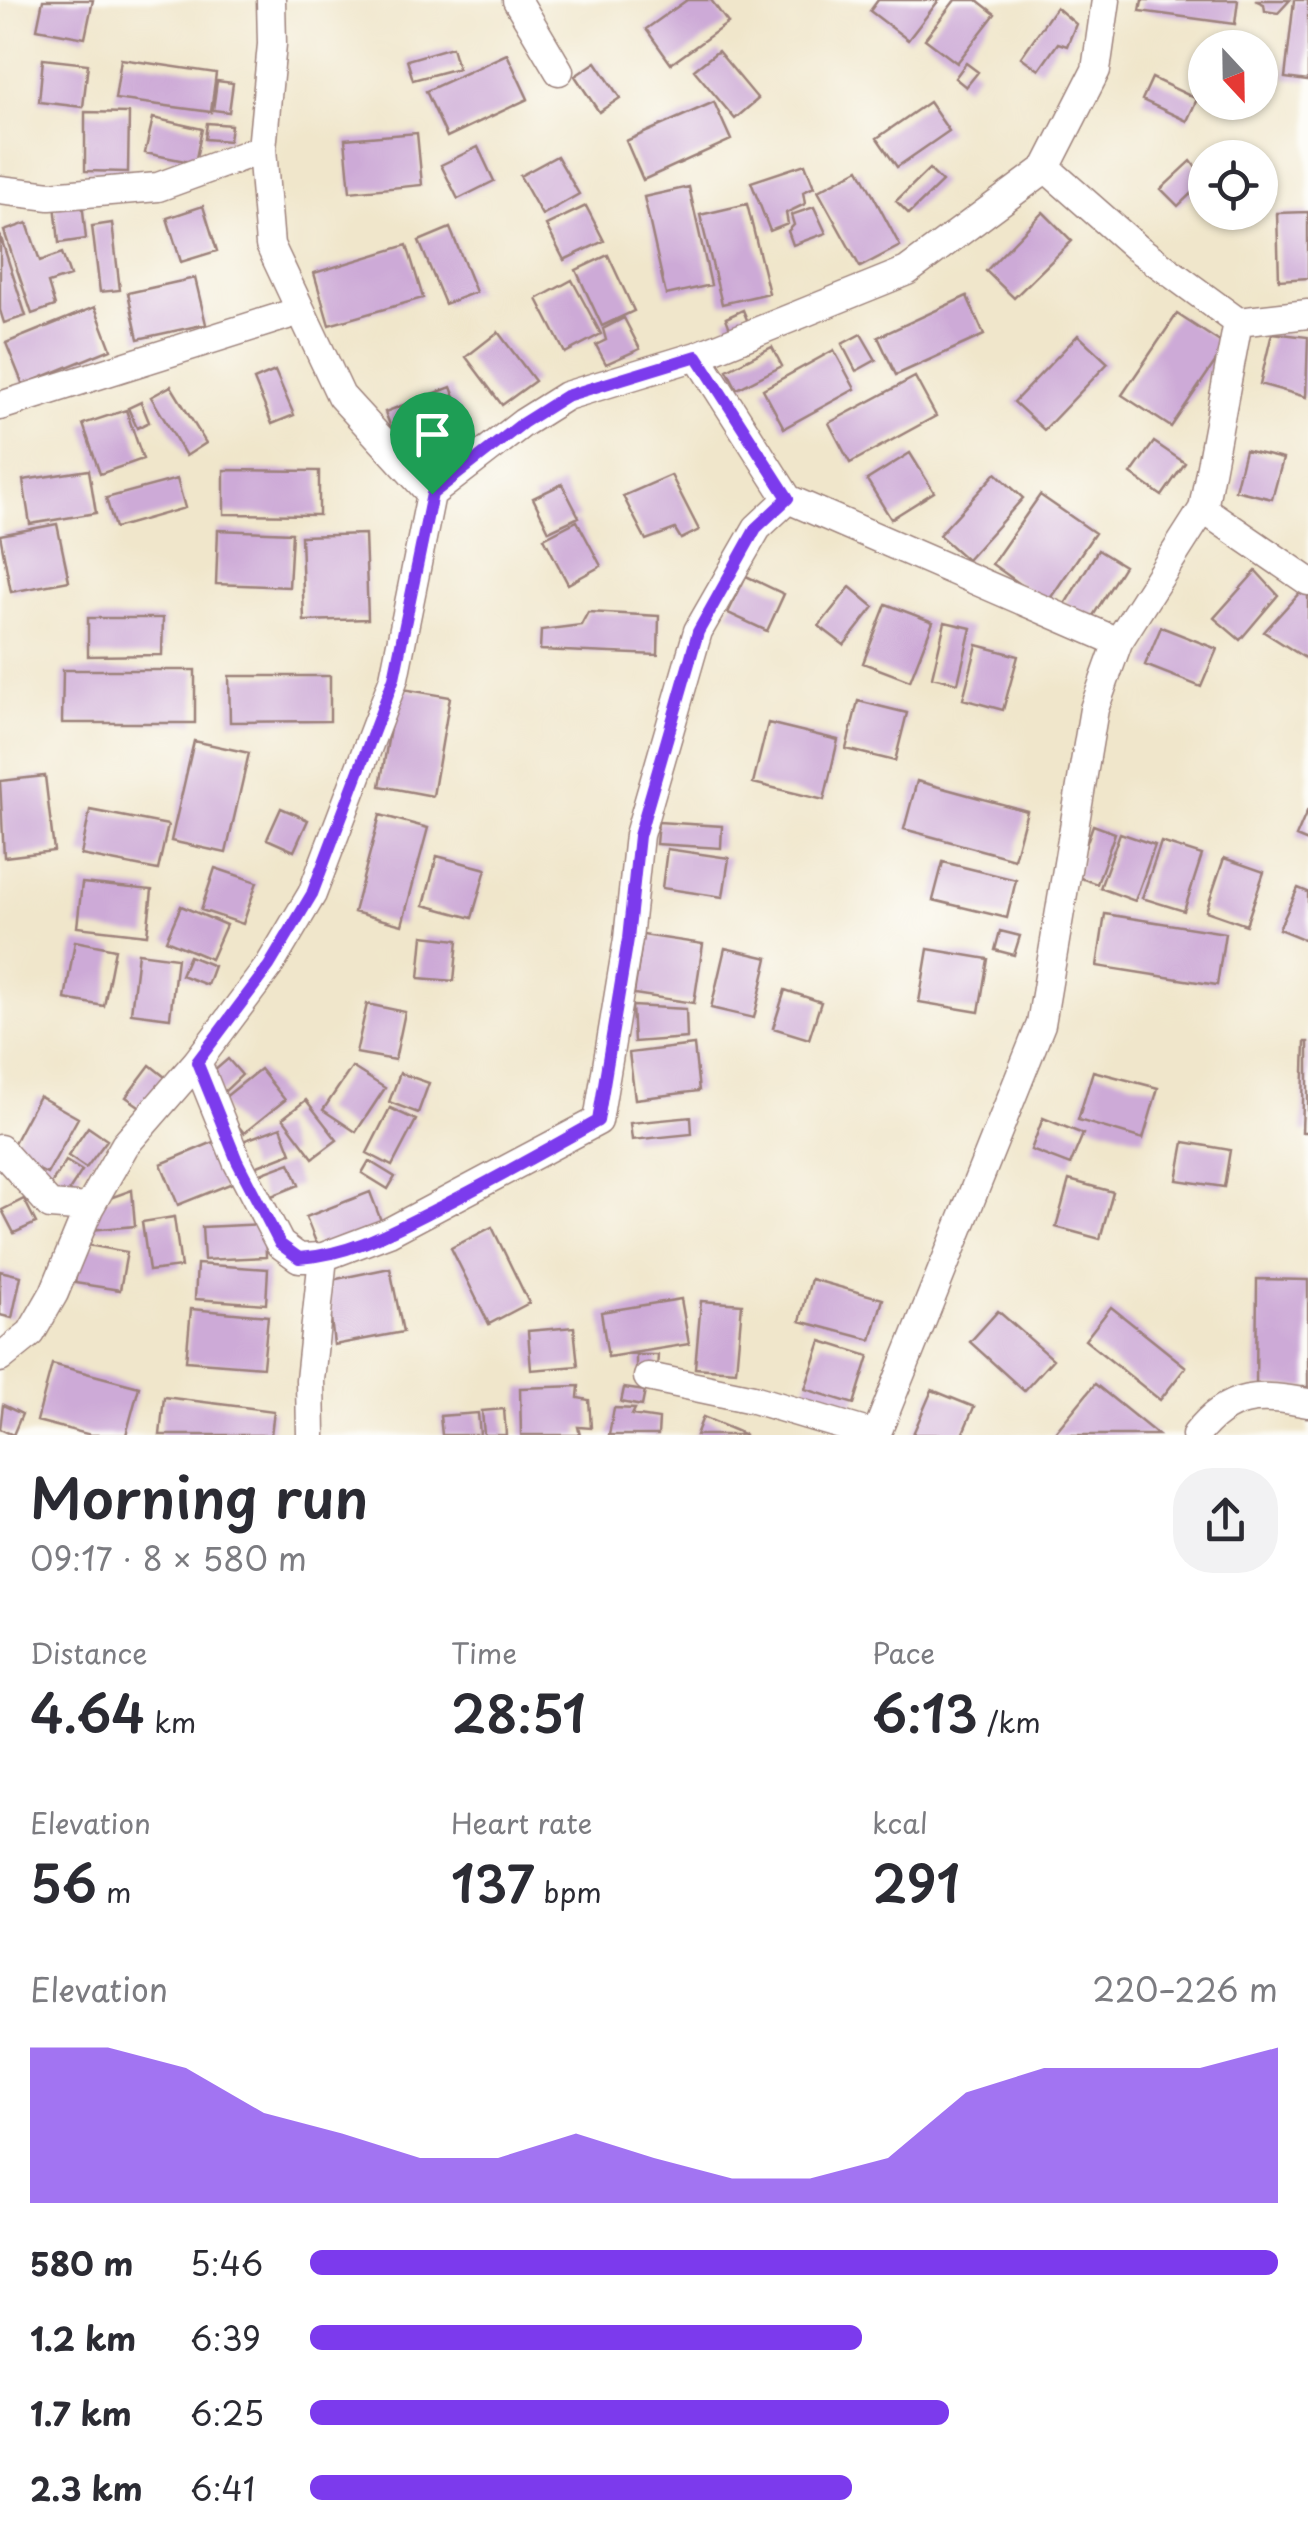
<!DOCTYPE html>
<html lang="en">
<head>
<meta charset="utf-8">
<style>
	body { margin:0; font-family:"Playpen Sans",sans-serif; background:#f2f2f3; color:#2b2b33; height:100vh; display:flex; flex-direction:column; font-size:38px; white-space:nowrap }
	* { box-sizing:border-box; margin:0 }
	p { font-size:32px; color:#7c7c81 }
	.icon { flex:none; width:55px; height:55px; fill:none; stroke:currentColor; stroke-width:2; stroke-linecap:round; stroke-linejoin:round }
	.map { position:relative; height:1435px; overflow:hidden }
	.panel { display:flex; flex-direction:column; background:#fff; flex:1 }
	.panel>* { flex:none }
	.needle { width:65px; rotate:158deg }
	.tools { position:absolute; left:1188px; top:30px; display:grid; gap:20px }
	.tools a { display:grid; place-items:center; width:90px; height:90px; border-radius:50%; background:#fff; box-shadow:0 2px 8px #0004; font-size:50px }
	.pin { position:absolute; display:grid; place-items:center; width:85px; height:85px; color:#fff; margin:-102px -42px; border-radius:50% 50% 50% 0; rotate:-45deg; box-shadow:0 0 10px #0007 }
	.pin .icon { rotate:45deg }
	.round { display:grid; place-items:center; flex:none; width:105px; height:105px; border-radius:40px; background:#f2f2f3 }
	.head { display:flex; align-items:center; justify-content:space-between; height:170px; padding:0 30px }
	h1 { font-size:55px; font-weight:600; line-height:75px }
	.stats { display:grid; grid-template-columns:repeat(3,1fr); gap:15px; height:170px; padding:10px 30px }
	.stats div { display:grid; align-content:center }
	.stats b { font-size:50px; font-weight:600 }
	.stats small { font-size:28px; font-weight:400 }
	.stats p { font-size:28px }
	.chart { height:280px; padding:20px 30px }
	.chart p { display:flex; justify-content:space-between }
	.chart svg { width:100%; height:180px; margin-top:10px; fill:#7c3aed; opacity:.7 }
	ul { padding:0 30px; list-style:none; font-size:32px }
	li { display:grid; grid-template-columns:160px 120px 1fr; align-items:center; height:75px }
	li i { height:25px; border-radius:12px; background:#7c3aed }
	.map>svg:first-child { display:block }
	.building { fill:#cdaad7 }
	.lines { fill:none; stroke-linecap:round; stroke-linejoin:round }
	.street-casing { stroke:#9d827b; stroke-width:31 }
	.street { stroke:#fff; stroke-width:28 }
	.route-casing { stroke:#fff; stroke-width:20 }
	.route { stroke:#7c3aed; stroke-width:12 }
</style>
</head>
<body>
<div class="map">
<svg width="1308" height="1435" viewBox="0 0 1308 1435">
	<rect width="100%" height="100%" fill="#fdfcf7"/>
	<filter id="ink" filterUnits="userSpaceOnUse"><feTurbulence type="fractalNoise" baseFrequency=".01" numOctaves="2"/><feDisplacementMap in="SourceGraphic" scale="20" xChannelSelector="R" yChannelSelector="G"/><feConvolveMatrix kernelMatrix="1 2 1 2 8 2 1 2 1" color-interpolation-filters="sRGB"/></filter>
	<filter id="wash" filterUnits="userSpaceOnUse"><feTurbulence type="fractalNoise" baseFrequency=".0048" numOctaves="4" result="noise"/><feDisplacementMap in="SourceGraphic" scale="40" xChannelSelector="R" yChannelSelector="G"/><feGaussianBlur stdDeviation="2.25" result="paint"/><feColorMatrix in="noise" values="0 0 0 0 0 0 0 0 0 0 0 0 0 0 0 0 0 1.4 0 .05"/><feComposite in="paint" operator="in"/></filter>
	<g filter="url(#wash)">
		<rect width="100%" height="100%" fill="#f0e6cb"/>
		<g id="blocks">
			<path class="building" d="M43,0H93L85,38L37,29Z
				M687,0H711L728,23L671,64L646,29Z
				M878,0H939L908,40L870,11Z
				M955,0H977L995,14L957,63L925,39Z
				M1142,0H1238L1235,24L1140,11Z
				M1255,0H1290L1278,13L1265,11L1264,4Z
				M1294,0H1308V81L1285,78Z
				M1056,7L1076,24L1067,46L1058,43L1039,70L1021,57Z
				M452,47L458,68L413,80L407,60Z
				M718,51L758,99L735,119L694,70Z
				M507,54L528,99L447,137L426,91Z
				M43,59L88,64L83,107L39,102Z
				M121,59L216,73L211,112L115,99Z
				M596,62L620,98L599,112L575,76Z
				M966,63L978,72L966,87L955,78Z
				M1152,78L1197,99L1187,121L1142,100Z
				M217,81L233,83L229,112L213,110Z
				M714,102L731,140L643,180L626,141Z
				M929,102L949,131L897,167L877,138Z
				M85,112L129,113L128,172L85,171Z
				M153,118L202,129L195,163L145,153Z
				M207,123L231,125L229,141L205,139Z
				M417,133L422,185L350,192L345,139Z
				M478,147L494,181L458,199L441,165Z
				M557,156L579,194L542,215L520,176Z
				M1191,161L1205,180L1178,206L1161,189Z
				M805,164L814,187L803,192L805,204L786,213L788,224L770,231L751,182Z
				M859,169L900,246L860,267L818,191Z
				M929,169L942,182L909,214L896,201Z
				M689,187L711,285L666,295L644,197Z
				M82,201L86,239L59,243L55,204Z
				M747,204L769,293L722,304L700,215Z
				M203,206L217,251L181,262L167,218Z
				M586,206L604,241L564,260L546,225Z
				M814,207L826,233L793,245L788,231L794,225L791,215Z
				M1043,212L1072,241L1014,298L986,271Z
				M1308,212V278L1279,280L1277,213Z
				M27,223L40,261L62,253L70,276L48,283L55,306L32,314L4,231Z
				M112,223L120,290L100,292L92,226Z
				M450,228L476,292L445,304L419,241Z
				M0,235L26,316L4,323L0,310Z
				M407,245L423,298L329,325L314,273Z
				M608,255L634,311L602,326L576,270Z
				M195,278L206,324L138,339L128,293Z
				M572,280L601,334L565,353L537,299Z
				M967,296L984,335L896,375L878,337Z
				M95,307L111,349L23,385L6,343Z
				M743,310L750,327L732,334L726,318Z
				M1177,314L1226,346L1171,427L1122,395Z
				M624,318L640,349L606,364L596,345L606,340L603,329Z
				M498,332L535,381L502,405L466,357Z
				M1272,333L1308,337L1306,397L1260,384Z
				M861,334L876,360L856,371L842,344Z
				M1078,335L1108,363L1044,430L1014,402Z
				M772,347L782,366L737,389L727,370Z
				M834,350L855,389L784,428L763,389Z
				M275,371L294,415L272,424L254,380Z
				M915,377L936,416L850,463L829,423Z
				M171,386L206,443L186,456L151,397Z
				M451,387L463,418L397,443L385,412Z
				M141,402L149,422L137,428L128,408Z
				M126,410L143,459L100,474L83,424Z
				M1154,442L1185,463L1162,496L1131,474Z
				M1245,450L1283,459L1272,499L1235,490Z
				M910,453L934,492L891,519L867,480Z
				M89,470L96,513L30,524L23,480Z
				M224,470L319,471V515L224,514Z
				M996,473L1023,498L967,560L939,535Z
				M671,475L699,530L681,539L675,529L646,540L623,496Z
				M177,479L185,508L115,528L106,498Z
				M562,484L579,517L549,531L533,498Z
				M1040,495L1095,533L1047,603L992,564Z
				M577,521L601,566L568,584L544,538Z
				M57,524L69,581L11,592L0,535Z
				M218,530L292,533L289,587L216,584Z
				M365,534L368,619L304,621L301,536Z
				M1098,550L1124,566L1091,619L1065,604Z
				M1256,571L1278,595L1240,640L1214,618Z
				M746,576L784,594L767,631L728,613Z
				M850,587L874,607L844,645L819,626Z
				M1302,590L1308,594V653L1305,658L1264,632Z
				M886,604L933,622L910,681L863,663Z
				M588,612L659,616L658,655L540,650L541,630L581,625Z
				M88,618H163L162,655L88,656Z
				M945,622L971,628L958,683L932,677Z
				M1161,627L1217,649L1201,687L1145,665Z
				M977,645L1018,656L1003,710L963,699Z
				M63,670H195V723H62Z
				M229,676H330V721L230,722Z
				M397,688L450,697L433,796L380,786Z
				M858,701L907,713L895,761L846,749Z
				M768,723L838,740L824,800L753,783Z
				M194,741L249,753L226,853L171,841Z
				M45,776L54,851L4,857L0,781Z
				M917,781L1027,811L1014,859L904,829Z
				M281,808L308,820L294,851L267,839Z
				M1308,809V842L1296,837Z
				M90,810L168,825L158,870L81,855Z
				M380,815L428,828L402,925L354,912Z
				M658,822L722,826L721,848L656,844Z
				M1093,825L1115,833L1097,884L1075,876Z
				M1120,833L1155,845L1135,901L1100,888Z
				M1161,842L1202,855L1184,911L1142,898Z
				M667,849L729,858L723,897L662,888Z
				M437,856L486,869L472,918L424,905Z
				M1224,858L1264,872L1246,925L1206,911Z
				M943,862L1016,880L1007,918L933,900Z
				M215,868L257,882L243,924L201,910Z
				M82,883L152,890L147,935L77,927Z
				M1298,888L1308,892V941L1279,929Z
				M181,906L226,925L211,959L166,940Z
				M1105,914L1225,933L1217,985L1097,966Z
				M1000,931L1020,936L1014,955L995,950Z
				M643,935L703,944L694,1003L634,994Z
				M423,936L458,940L454,981L419,978Z
				M75,941L115,949L104,1006L65,999Z
				M725,948L768,958L754,1018L711,1008Z
				M928,949L988,959L979,1012L919,1002Z
				M138,953L177,958L170,1018L131,1013Z
				M189,956L214,966L207,985L181,975Z
				M785,990L821,1002L809,1039L773,1028Z
				M367,1004L405,1012L395,1060L356,1053Z
				M632,1006L686,1009L687,1038L634,1042Z
				M1305,1042H1308V1132H1302Z
				M694,1045L699,1091L635,1099L629,1053Z
				M228,1059L242,1075L222,1094L207,1077Z
				M150,1065L165,1077L142,1108L126,1097Z
				M352,1067L385,1088L356,1132L323,1110Z
				M260,1069L285,1100L244,1133L219,1102Z
				M1093,1071L1158,1088L1143,1139L1078,1120Z
				M400,1073L429,1083L418,1113L389,1102Z
				M39,1096L78,1118L47,1174L8,1154Z
				M306,1100L337,1140L313,1158L283,1118Z
				M390,1108L416,1120L392,1166L367,1153Z
				M691,1117L692,1134L632,1140L630,1123Z
				M1043,1118L1083,1134L1070,1165L1031,1150Z
				M88,1127L107,1140L86,1168L68,1156Z
				M281,1127L291,1153L250,1169L240,1142Z
				M223,1138L240,1180L178,1205L161,1164Z
				M1184,1142L1230,1150L1224,1187L1177,1180Z
				M66,1161L82,1171L63,1200L47,1190Z
				M369,1161L395,1177L388,1189L362,1173Z
				M290,1163L299,1185L264,1199L255,1176Z
				M1069,1180L1113,1192L1100,1239L1056,1227Z
				M132,1190L135,1226L88,1230L96,1203Z
				M370,1192L383,1226L319,1250L306,1217Z
				M24,1199L36,1223L14,1233L2,1210Z
				M174,1217L181,1267L149,1271L142,1222Z
				M265,1224L266,1257L204,1260L202,1227Z
				M492,1227L529,1303L489,1324L451,1248Z
				M82,1244L127,1252L120,1290L75,1283Z
				M197,1264L268,1269L266,1304L195,1299Z
				M390,1268L403,1332L334,1345L327,1281Z
				M0,1271L21,1276L12,1318L0,1315Z
				M811,1279L883,1299L871,1340L800,1321Z
				M1257,1279L1308,1280V1387H1256Z
				M681,1299L689,1344L608,1357L601,1312Z
				M701,1301L742,1304L736,1371L695,1368Z
				M1111,1307L1186,1367L1160,1400L1085,1340Z
				M191,1309L268,1316L263,1367L186,1361Z
				M998,1311L1053,1359L1024,1391L970,1342Z
				M574,1327L578,1366L531,1370L528,1331Z
				M821,1341L869,1356L854,1404L805,1389Z
				M636,1355H658L657,1369H636Z
				M52,1364L139,1387L126,1435H91L37,1421Z
				M1095,1384L1158,1435H1053Z
				M579,1386L578,1398L589,1400L591,1428L578,1427L580,1435H521L520,1388Z
				M624,1388L645,1391L642,1406L621,1402Z
				M932,1390L974,1407L962,1435L913,1434Z
				M164,1397L274,1411L271,1435H160Z
				M3,1405L22,1414L13,1435L0,1429Z
				M614,1408L635,1409L632,1415L659,1419L658,1435H609Z
				M504,1409L506,1435H484L482,1411Z
				M478,1413L480,1435H442L440,1416Z
				M703,1417L746,1435H696Z"/>
		</g>
	</g>
	<g filter="url(#ink)">
		<use href="#blocks" fill-opacity="0" stroke="#9d827b" stroke-width="2.5"/>
		<g class="lines">
			<defs>
				<path id="street" d="M271,0L272,44L262,149L270,245L341,396L431,494
					M517,0L559,71
					M1046,168L1137,248L1238,322L1308,314
					M0,190L50,196L158,187L262,149
					M697,356L788,499L1118,642
					M0,406L300,311
					M1203,509L1308,581
					M197,1062L237,1161L280,1244L299,1258L323,1257L310,1380L311,1435
					M0,1149L50,1205L89,1208
					M323,1257L389,1232L598,1121L628,939L639,835L698,631L757,528L788,499
					M0,1358L31,1333L54,1293L89,1208L125,1145L197,1062L269,966L312,894L394,678L431,494L523,423L566,396L697,356L907,271L1046,168L1096,70L1106,0
					M648,1377L753,1399L875,1435
					M876,1435L1041,1024L1094,709L1118,642L1203,509L1238,322
					M1196,1435C1229,1392 1260,1394 1308,1403"/>
			</defs>
			<use href="#street" class="street-casing"/>
			<use href="#street" class="street"/>
		</g>
	</g>
	<g class="lines" filter="url(#ink)">
		<defs>
			<path id="route" d="M697,356L788,498L756,528L698,632L639,836L628,939L598,1121C546,1150 495,1179 442,1206C396,1229 351,1255 299,1258L280,1244L237,1161L197,1062L269,966L312,894L394,678L432,494L523,423L566,396Z"/>
		</defs>
		<use href="#route" class="route-casing"/>
		<use href="#route" class="route"/>
	</g>
</svg>
<div class="tools">
<a><svg class="needle" viewBox="-14 -14 28 28"><path d="M0-13l5 13h-10z" fill="#e53935"/><path d="M0 13l5-13h-10z" fill="#7c7c81"/></svg></a>
<a><svg class="icon" aria-label="locate" viewBox="0 0 24 24"><circle cx="12" cy="12" r="6"/><path d="M12 2v4M12 18v4M2 12h4M18 12h4"/></svg></a>
</div>
<div class="pin" style="left:432px;top:494px;background:#1e9e55"><svg class="icon" aria-label="arrive" viewBox="0 0 24 24"><path d="M6 21V4h12l-3 4 3 4H6"/></svg></div>
</div>
<section class="panel">
<div class="head"><div><h1>Morning run</h1><p>09:17 · 8 × 580 m</p></div><a class="round"><svg class="icon" aria-label="share" viewBox="0 0 24 24"><path d="M12 15V3M7 8l5-5 5 5M5 13v7h14v-7"/></svg></a></div>
<div class="stats">
<div><p>Distance</p><b>4.64<small> km</small></b></div>
<div><p>Time</p><b>28:51</b></div>
<div><p>Pace</p><b>6:13<small> /km</small></b></div>
</div>
<div class="stats">
<div><p>Elevation</p><b>56<small> m</small></b></div>
<div><p>Heart rate</p><b>137<small> bpm</small></b></div>
<div><p>kcal</p><b>291</b></div>
</div>
<div class="chart"><p><span>Elevation</span>220–226 m</p>
<svg viewBox="0 0 160 44" preserveAspectRatio="none"><path d="M0 44V6L10 6L20 11L30 22L40 27L50 33L60 33L70 27L80 33L90 38L100 38L110 33L120 17L130 11L140 11L150 11L160 6V44z"/></svg>
</div>
<ul>
<li><b>580 m</b>5:46<i style="width:100%"></i></li>
<li><b>1.2 km</b>6:39<i style="width:57%"></i></li>
<li><b>1.7 km</b>6:25<i style="width:66%"></i></li>
<li><b>2.3 km</b>6:41<i style="width:56%"></i></li>
</ul>
</section>
</body>
</html>
